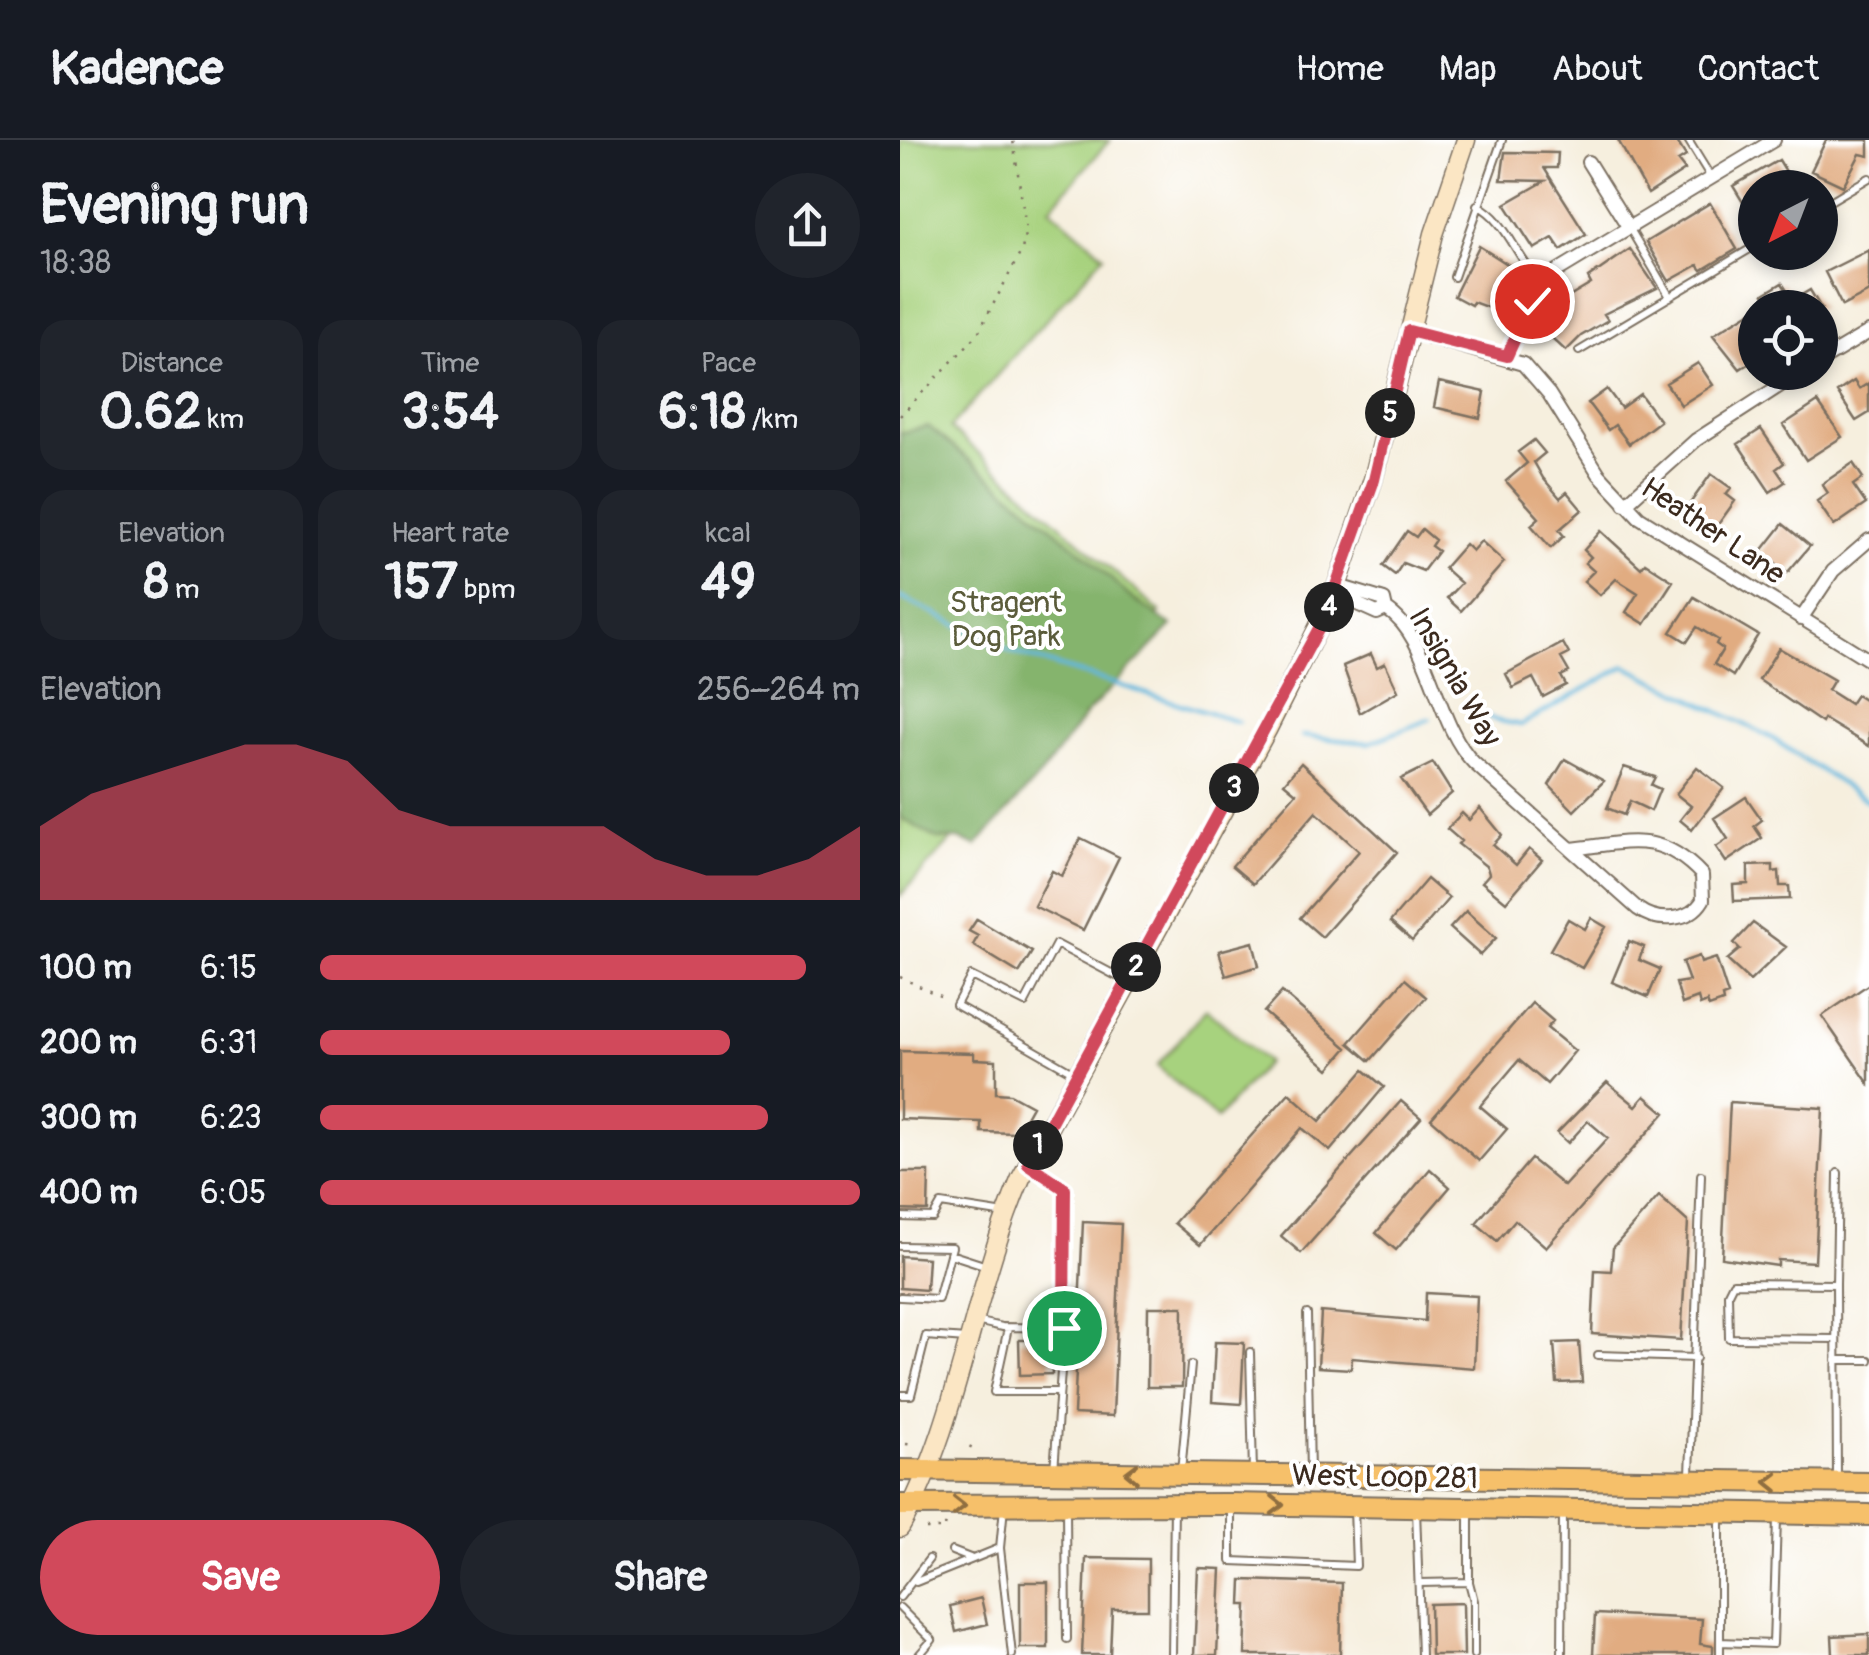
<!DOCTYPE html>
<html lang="en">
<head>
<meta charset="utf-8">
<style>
	body { margin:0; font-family:Pangolin,sans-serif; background:#20242c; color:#f1f3f6; height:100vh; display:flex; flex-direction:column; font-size:38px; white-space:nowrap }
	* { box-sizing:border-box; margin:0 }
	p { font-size:32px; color:#9ea1a6 }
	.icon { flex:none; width:55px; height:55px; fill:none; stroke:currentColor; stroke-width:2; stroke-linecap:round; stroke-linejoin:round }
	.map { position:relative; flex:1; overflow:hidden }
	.sheet { display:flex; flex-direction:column; background:#171b24; width:900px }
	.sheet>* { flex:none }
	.needle { width:65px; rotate:222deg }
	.controls { position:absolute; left:838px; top:30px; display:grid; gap:20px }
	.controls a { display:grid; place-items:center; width:100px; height:100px; border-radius:50%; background:#171b24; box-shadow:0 5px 15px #0003; font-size:50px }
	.pin { position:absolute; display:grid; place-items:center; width:85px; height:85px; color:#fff; margin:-42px; border:5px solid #fff; border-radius:50%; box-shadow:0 2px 10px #0007 }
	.km { position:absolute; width:50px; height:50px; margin:-25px; border-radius:50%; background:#222; color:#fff; font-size:28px; line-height:50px; text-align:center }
	.round { display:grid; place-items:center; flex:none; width:105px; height:105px; border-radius:52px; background:#20242c }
	.headline { display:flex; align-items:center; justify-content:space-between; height:170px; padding:0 40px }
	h1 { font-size:55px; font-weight:700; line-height:75px }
	.stats { display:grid; grid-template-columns:repeat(3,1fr); gap:15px; height:170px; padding:10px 40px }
	.stats div { display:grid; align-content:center; border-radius:25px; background:#20242c; text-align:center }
	.stats b { font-size:50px; font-weight:700 }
	.stats small { font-size:28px; font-weight:400 }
	.stats p { font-size:28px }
	.chart { height:280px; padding:20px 40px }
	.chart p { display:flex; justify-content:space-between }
	.chart svg { width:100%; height:180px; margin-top:10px; fill:#d1495b; opacity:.7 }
	.action { display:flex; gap:20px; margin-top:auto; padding:20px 40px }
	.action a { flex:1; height:115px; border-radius:60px; background:#d1495b; color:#fff; font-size:40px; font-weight:700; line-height:115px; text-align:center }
	.action a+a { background:#20242c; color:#f1f3f6 }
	ul { padding:0 40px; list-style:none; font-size:32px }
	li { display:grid; grid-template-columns:160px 120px 1fr; align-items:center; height:75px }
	li i { height:25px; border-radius:12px; background:#d1495b }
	header { display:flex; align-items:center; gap:60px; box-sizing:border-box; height:140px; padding:0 50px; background:#171b24; border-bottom:2px solid #363941 }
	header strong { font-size:48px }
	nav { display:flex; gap:55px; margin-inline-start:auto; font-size:35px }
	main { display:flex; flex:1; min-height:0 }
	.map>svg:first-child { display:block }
	.green { fill:#a7d27e; stroke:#717e4e; stroke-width:2.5 }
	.forest { fill:#85b46d; stroke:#606f46; stroke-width:2.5 }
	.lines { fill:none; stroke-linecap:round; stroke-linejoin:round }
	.stream { stroke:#61b7dd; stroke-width:4 }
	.building { fill:#e1ac81 }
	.service-casing { stroke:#7c6f61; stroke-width:10 }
	.minor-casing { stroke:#7c6f61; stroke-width:16 }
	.secondary-casing { stroke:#7c6f61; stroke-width:21 }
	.trunk-casing { stroke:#7c6f61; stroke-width:24 }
	.path { stroke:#7c6f61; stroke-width:2.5; stroke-dasharray:2.5 8; stroke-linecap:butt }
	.service { stroke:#fff; stroke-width:6 }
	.minor { stroke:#fff; stroke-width:12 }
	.secondary { stroke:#fbe6c4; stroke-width:18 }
	.trunk { stroke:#f6c06b; stroke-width:20 }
	.oneway { stroke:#8f6e41 }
	.route-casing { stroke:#fff; stroke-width:20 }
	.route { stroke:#d1495b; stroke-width:12 }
	.labels { text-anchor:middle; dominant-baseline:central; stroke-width:8; stroke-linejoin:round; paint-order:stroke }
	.street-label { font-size:30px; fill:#3b2a1e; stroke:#fff }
	.park-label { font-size:30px; fill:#5b5c3b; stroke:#fff }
</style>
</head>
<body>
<header>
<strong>Kadence</strong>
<nav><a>Home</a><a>Map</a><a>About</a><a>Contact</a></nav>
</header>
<main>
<section class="sheet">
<div class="headline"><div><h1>Evening run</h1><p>18:38</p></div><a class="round"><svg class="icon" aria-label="share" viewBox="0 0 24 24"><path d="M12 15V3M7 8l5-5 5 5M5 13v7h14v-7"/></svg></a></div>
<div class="stats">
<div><p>Distance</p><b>0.62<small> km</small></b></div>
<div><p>Time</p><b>3:54</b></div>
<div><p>Pace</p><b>6:18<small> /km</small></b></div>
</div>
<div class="stats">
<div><p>Elevation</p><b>8<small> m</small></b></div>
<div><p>Heart rate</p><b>157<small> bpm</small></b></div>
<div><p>kcal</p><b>49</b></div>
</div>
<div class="chart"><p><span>Elevation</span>256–264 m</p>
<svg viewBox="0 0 160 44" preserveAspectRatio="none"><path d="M0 44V26L10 18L20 14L30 10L40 6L50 6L60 10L70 22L80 26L90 26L100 26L110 26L120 34L130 38L140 38L150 34L160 26V44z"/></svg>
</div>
<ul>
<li><b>100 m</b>6:15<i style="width:90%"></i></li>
<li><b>200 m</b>6:31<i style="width:76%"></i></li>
<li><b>300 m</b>6:23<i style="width:83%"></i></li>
<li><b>400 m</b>6:05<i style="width:100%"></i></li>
</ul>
<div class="action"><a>Save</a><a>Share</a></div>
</section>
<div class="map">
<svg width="969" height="1515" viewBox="0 0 969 1515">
	<rect width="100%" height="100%" fill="#fff"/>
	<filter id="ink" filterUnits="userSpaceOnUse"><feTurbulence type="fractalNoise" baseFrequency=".01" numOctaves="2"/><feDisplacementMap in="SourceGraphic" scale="20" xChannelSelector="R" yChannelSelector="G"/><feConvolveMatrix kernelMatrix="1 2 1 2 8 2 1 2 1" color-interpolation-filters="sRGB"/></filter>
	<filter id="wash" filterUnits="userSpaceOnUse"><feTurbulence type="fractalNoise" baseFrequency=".0048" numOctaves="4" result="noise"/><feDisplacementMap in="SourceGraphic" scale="40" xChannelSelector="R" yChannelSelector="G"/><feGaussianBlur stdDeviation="2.25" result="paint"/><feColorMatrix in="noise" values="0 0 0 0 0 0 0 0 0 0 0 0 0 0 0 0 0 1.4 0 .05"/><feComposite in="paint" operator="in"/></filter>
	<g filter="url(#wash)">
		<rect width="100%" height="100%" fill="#f6efde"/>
		<path class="green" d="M0,0H210L150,68L204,115L50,288L260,472L0,756Z
			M306,869L367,922L317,979L257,926Z"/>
		<path class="forest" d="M28,286L188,417L229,456L272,486L186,574L143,632L76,706L59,699H37L0,677V293Z"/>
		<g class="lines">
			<path class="stream" d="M0,457L112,512L338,582
				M567,566L595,580L621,585L725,526L870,597L969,662
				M402,596L469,603L530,579"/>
		</g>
		<g id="blocks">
			<path class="building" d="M718,0H776L786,16L778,21L785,30L748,54Z
				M926,0H969V16L960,14L943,46L911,31Z
				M605,12L658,13L657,28H644L686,94L661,110L653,98L634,109L605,64L645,41L601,40Z
				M879,20L896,48H855V82L833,46Z
				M810,63L837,109L802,130L798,125L769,141L746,102Z
				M579,106L615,129L599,166L592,162L589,168L573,162L571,165L554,156Z
				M730,109L757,148L704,174L708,180L681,196L666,211L641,188L666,159L691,144L688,138Z
				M969,110V152L942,166L925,132Z
				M882,143L893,160L910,150L921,168H873L864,154Z
				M855,169V219L840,229L813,195Z
				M798,223L813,245L781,265L766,243Z
				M954,241L959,249L969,243V273L956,281L937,252Z
				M539,242L585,252L580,278L534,267Z
				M707,249L721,268L740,254L760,281L729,304L715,285L708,290L688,263Z
				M918,262L942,297L906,320L883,285Z
				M861,289L884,323L876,329L885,342L870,352L838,304Z
				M634,300L645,313L634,322L643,338L660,358L667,352L682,370L659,390L664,396L651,408L631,385L639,378L606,341L627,323L618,312Z
				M953,323L963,338L953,345L966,364L934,386L917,361L928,353L922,344Z
				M811,334L831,348L826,354L835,361L814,390L786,369Z
				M883,384L910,406L887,433L861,412Z
				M522,389L535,400L531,406L538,411L523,431L503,423L495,435L483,426L507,391L516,397Z
				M701,391L741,428L745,423L773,441L745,484L726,472L738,453L716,439L700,455L684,441L694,431L685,423L691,417L684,410Z
				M581,401L604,422L561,471L547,458L561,443L544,428L565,404L572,411Z
				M794,457L858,495L833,536L814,524L823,509L816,504L818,500L797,487L787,502L771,492Z
				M663,503L669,514L661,518L669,532L661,536L666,545L643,557L633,538L613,548L606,534Z
				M879,508L934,540L928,550L950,564L956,555L969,563V606L924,579L922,583L859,540Z
				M471,514L477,527L485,523L498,551L460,573L443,526Z
				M665,619L704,641L674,671L649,645Z
				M401,623L497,712L422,797L400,778L459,711L416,672L353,744L332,726L396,653L384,643Z
				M533,623L552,653L527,675L501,639Z
				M724,627L755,637L751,645L760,649L751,671L730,661L724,675L707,668Z
				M797,627L824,648L792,690L780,680L791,666L776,654Z
				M846,657L862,680L854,686L862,698L826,722L816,707L828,699L814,678Z
				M580,668L602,695L593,705L616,725L629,709L642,720L606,762L582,742L589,734L587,727L558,704L561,701L547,689L562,673L569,680Z
				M181,698L219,717L183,790L134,766L152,731L162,736Z
				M873,725V732L879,731L880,746H889L890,759L834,761L833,745L848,744V726Z
				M527,739L549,758L512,801L490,782Z
				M566,771L596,798L580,815L550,788Z
				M691,778L706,787L682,828L650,810L668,779L685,789Z
				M77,779L132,812L119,833L73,805L78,796L69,791Z
				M853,783L886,807L850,841L827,820L840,809L834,803Z
				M729,801L744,807L739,820L760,829L748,857L712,842Z
				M353,802L359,826L326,836L319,811Z
				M799,816L801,823L816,818L828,855L822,857L823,862L809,867L807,862L800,865L798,858L782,864L776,843L789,841L782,822Z
				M505,839L526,857L470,921L449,903Z
				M969,844V944L922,876Z
				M382,852L447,908L429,929L364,872Z
				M632,863L653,881L647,888L675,911L647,944L619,920L580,966L607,989L579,1021L531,979Z
				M0,911L74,913V919L96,920V953L110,954L132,966L117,993L81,992V982L0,979Z
				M464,930L484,947L430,1011L402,988L300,1105L274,1083L389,953L420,981Z
				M707,942L736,966L745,956L765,973L646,1107L615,1080L597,1101L576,1083L631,1019L664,1046L708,998L688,981L668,1003L657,993Z
				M501,961L521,978L401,1113L381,1096Z
				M830,962L923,968L915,1122L878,1120V1126L822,1118Z
				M530,1029L550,1047L496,1110L476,1093Z
				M0,1032H29L28,1071L0,1070Z
				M759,1056L788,1082L781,1200L692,1194L695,1130L711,1131L713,1108Z
				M183,1082L221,1084L213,1276L174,1274Z
				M0,1116L28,1118L26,1150L0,1148Z
				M526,1153L577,1156L574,1228L452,1218L451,1229L418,1227L421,1172L525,1181Z
				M248,1167H283L282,1247H247Z
				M119,1200H150L152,1234L120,1235Z
				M315,1202L344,1203L341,1264L312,1262Z
				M679,1202L682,1242L657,1243L654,1203Z
				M186,1418L248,1419V1469H212L210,1515H182Z
				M298,1428L321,1429L317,1515H294Z
				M342,1440L442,1443L440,1515H345L347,1465H341Z
				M120,1442H148V1508H120Z
				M81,1458L87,1484L56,1492L50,1466Z
				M563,1463L564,1515H531L530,1464Z
				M695,1474L802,1479L800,1504L813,1506V1515H693Z
				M969,1494V1515H933L932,1496Z"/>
		</g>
	</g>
	<g filter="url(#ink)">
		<use href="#blocks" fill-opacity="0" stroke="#7c6f61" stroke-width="2.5"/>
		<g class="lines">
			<defs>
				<path id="service" d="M788,0L812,39
					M577,65C608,80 617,122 644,145
					M920,67L969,38
					M730,89L770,157
					M554,137L602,0
					M679,211L855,106
					M176,934L56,865L71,836L125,863L156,804L226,841
					M131,1026L165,1049L164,1188L154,1331
					M0,1077L33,1078L41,1064L105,1074
					M0,1106L52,1107L38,1159L0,1157
					M50,1114L87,1126
					M936,1144L938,1033
					M407,1174L410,1334
					M76,1181L102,1187L164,1188
					M108,1188L94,1252H159
					M936,1199L829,1198L828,1153L833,1143L936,1144L937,1337
					M350,1212L353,1333
					M698,1215L796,1218
					M936,1220H969
					M0,1255H11L26,1196L66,1199
					M281,1332L291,1225
					M790,1335L801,1035
					M331,1365V1421L456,1426L454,1369
					M166,1366L167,1499
					M104,1367L100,1408L112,1515
					M516,1369L521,1515
					M820,1374V1502L873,1504L877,1379
					M52,1411L70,1418
					M16,1442L100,1408
					M569,1442L574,1461V1515
					M520,1443L569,1442V1373
					M0,1457L29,1419
					M0,1468L32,1500L19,1515
					M272,1515L274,1366
					M662,1515L663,1372
					M820,1515V1502"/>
				<path id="minor" d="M688,22L729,88
					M509,191L623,224L649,254L699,334L739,377L969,520
					M607,216L632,161L657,131L874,0
					M920,221L969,192
					M725,364L796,300L901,232
					M438,446L484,460L486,469L477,473L457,464Z
					M486,469C531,497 535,584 574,623L738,769C757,783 790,782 803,760L802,735C759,689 727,703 671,709
					M901,479L933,431L969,400"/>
				<path id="secondary" d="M0,1388C60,1280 72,1152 121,1038L367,590L432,460L473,340L534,94L566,0"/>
				<path id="trunk" d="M0,1330L969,1343
					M0,1365L330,1364L969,1375"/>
			</defs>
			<use href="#service" class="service-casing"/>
			<use href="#minor" class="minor-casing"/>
			<use href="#secondary" class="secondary-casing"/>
			<use href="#trunk" class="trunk-casing"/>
			<path class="path" d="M0,276L77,195L122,110L126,88L113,0
				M0,837L46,859
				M6,1304L13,1305
				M70,1308L73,1302
				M26,1389H44L46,1383"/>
			<use href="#service" class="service"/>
			<use href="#minor" class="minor"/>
			<use href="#secondary" class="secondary"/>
			<use href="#trunk" class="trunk"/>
		</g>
		<defs><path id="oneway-chevron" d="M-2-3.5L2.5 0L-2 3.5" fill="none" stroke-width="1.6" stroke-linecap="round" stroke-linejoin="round" transform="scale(2.5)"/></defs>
		<g class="oneway">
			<use href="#oneway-chevron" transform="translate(232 1333) rotate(-179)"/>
			<use href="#oneway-chevron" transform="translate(872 1342) rotate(-179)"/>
			<use href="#oneway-chevron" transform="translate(377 1365) rotate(1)"/>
			<use href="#oneway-chevron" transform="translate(59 1366)"/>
		</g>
	</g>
	<g class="lines" filter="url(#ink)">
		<defs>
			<path id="route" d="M164,1188L165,1049L128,1024L424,479L474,340L509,191L607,216L632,161"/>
		</defs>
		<use href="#route" class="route-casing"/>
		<use href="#route" class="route"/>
	</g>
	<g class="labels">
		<g class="street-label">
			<text transform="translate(813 391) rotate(34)">Heather Lane</text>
			<text transform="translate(555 537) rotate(60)">Insignia Way</text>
			<text transform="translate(485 1337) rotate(1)">West Loop 281</text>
		</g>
		<g class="park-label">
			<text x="106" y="462">Stragent<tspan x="106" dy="34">Dog Park</tspan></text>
		</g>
	</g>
</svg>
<div class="controls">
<a><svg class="needle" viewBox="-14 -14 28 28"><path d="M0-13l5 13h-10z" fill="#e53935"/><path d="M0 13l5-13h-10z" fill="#9ea1a6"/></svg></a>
<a><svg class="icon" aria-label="locate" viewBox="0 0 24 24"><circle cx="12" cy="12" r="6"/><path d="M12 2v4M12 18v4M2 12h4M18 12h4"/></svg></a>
</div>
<div class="pin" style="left:164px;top:1188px;background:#1e9e55"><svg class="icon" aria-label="arrive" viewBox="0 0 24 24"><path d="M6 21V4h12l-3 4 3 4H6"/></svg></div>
<div class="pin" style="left:632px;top:161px;background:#d93025"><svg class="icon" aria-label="check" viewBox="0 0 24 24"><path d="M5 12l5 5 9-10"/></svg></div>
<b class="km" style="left:138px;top:1005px">1</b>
<b class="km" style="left:236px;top:827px">2</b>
<b class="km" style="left:334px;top:648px">3</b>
<b class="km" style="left:429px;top:467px">4</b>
<b class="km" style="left:490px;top:273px">5</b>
</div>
</main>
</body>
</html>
